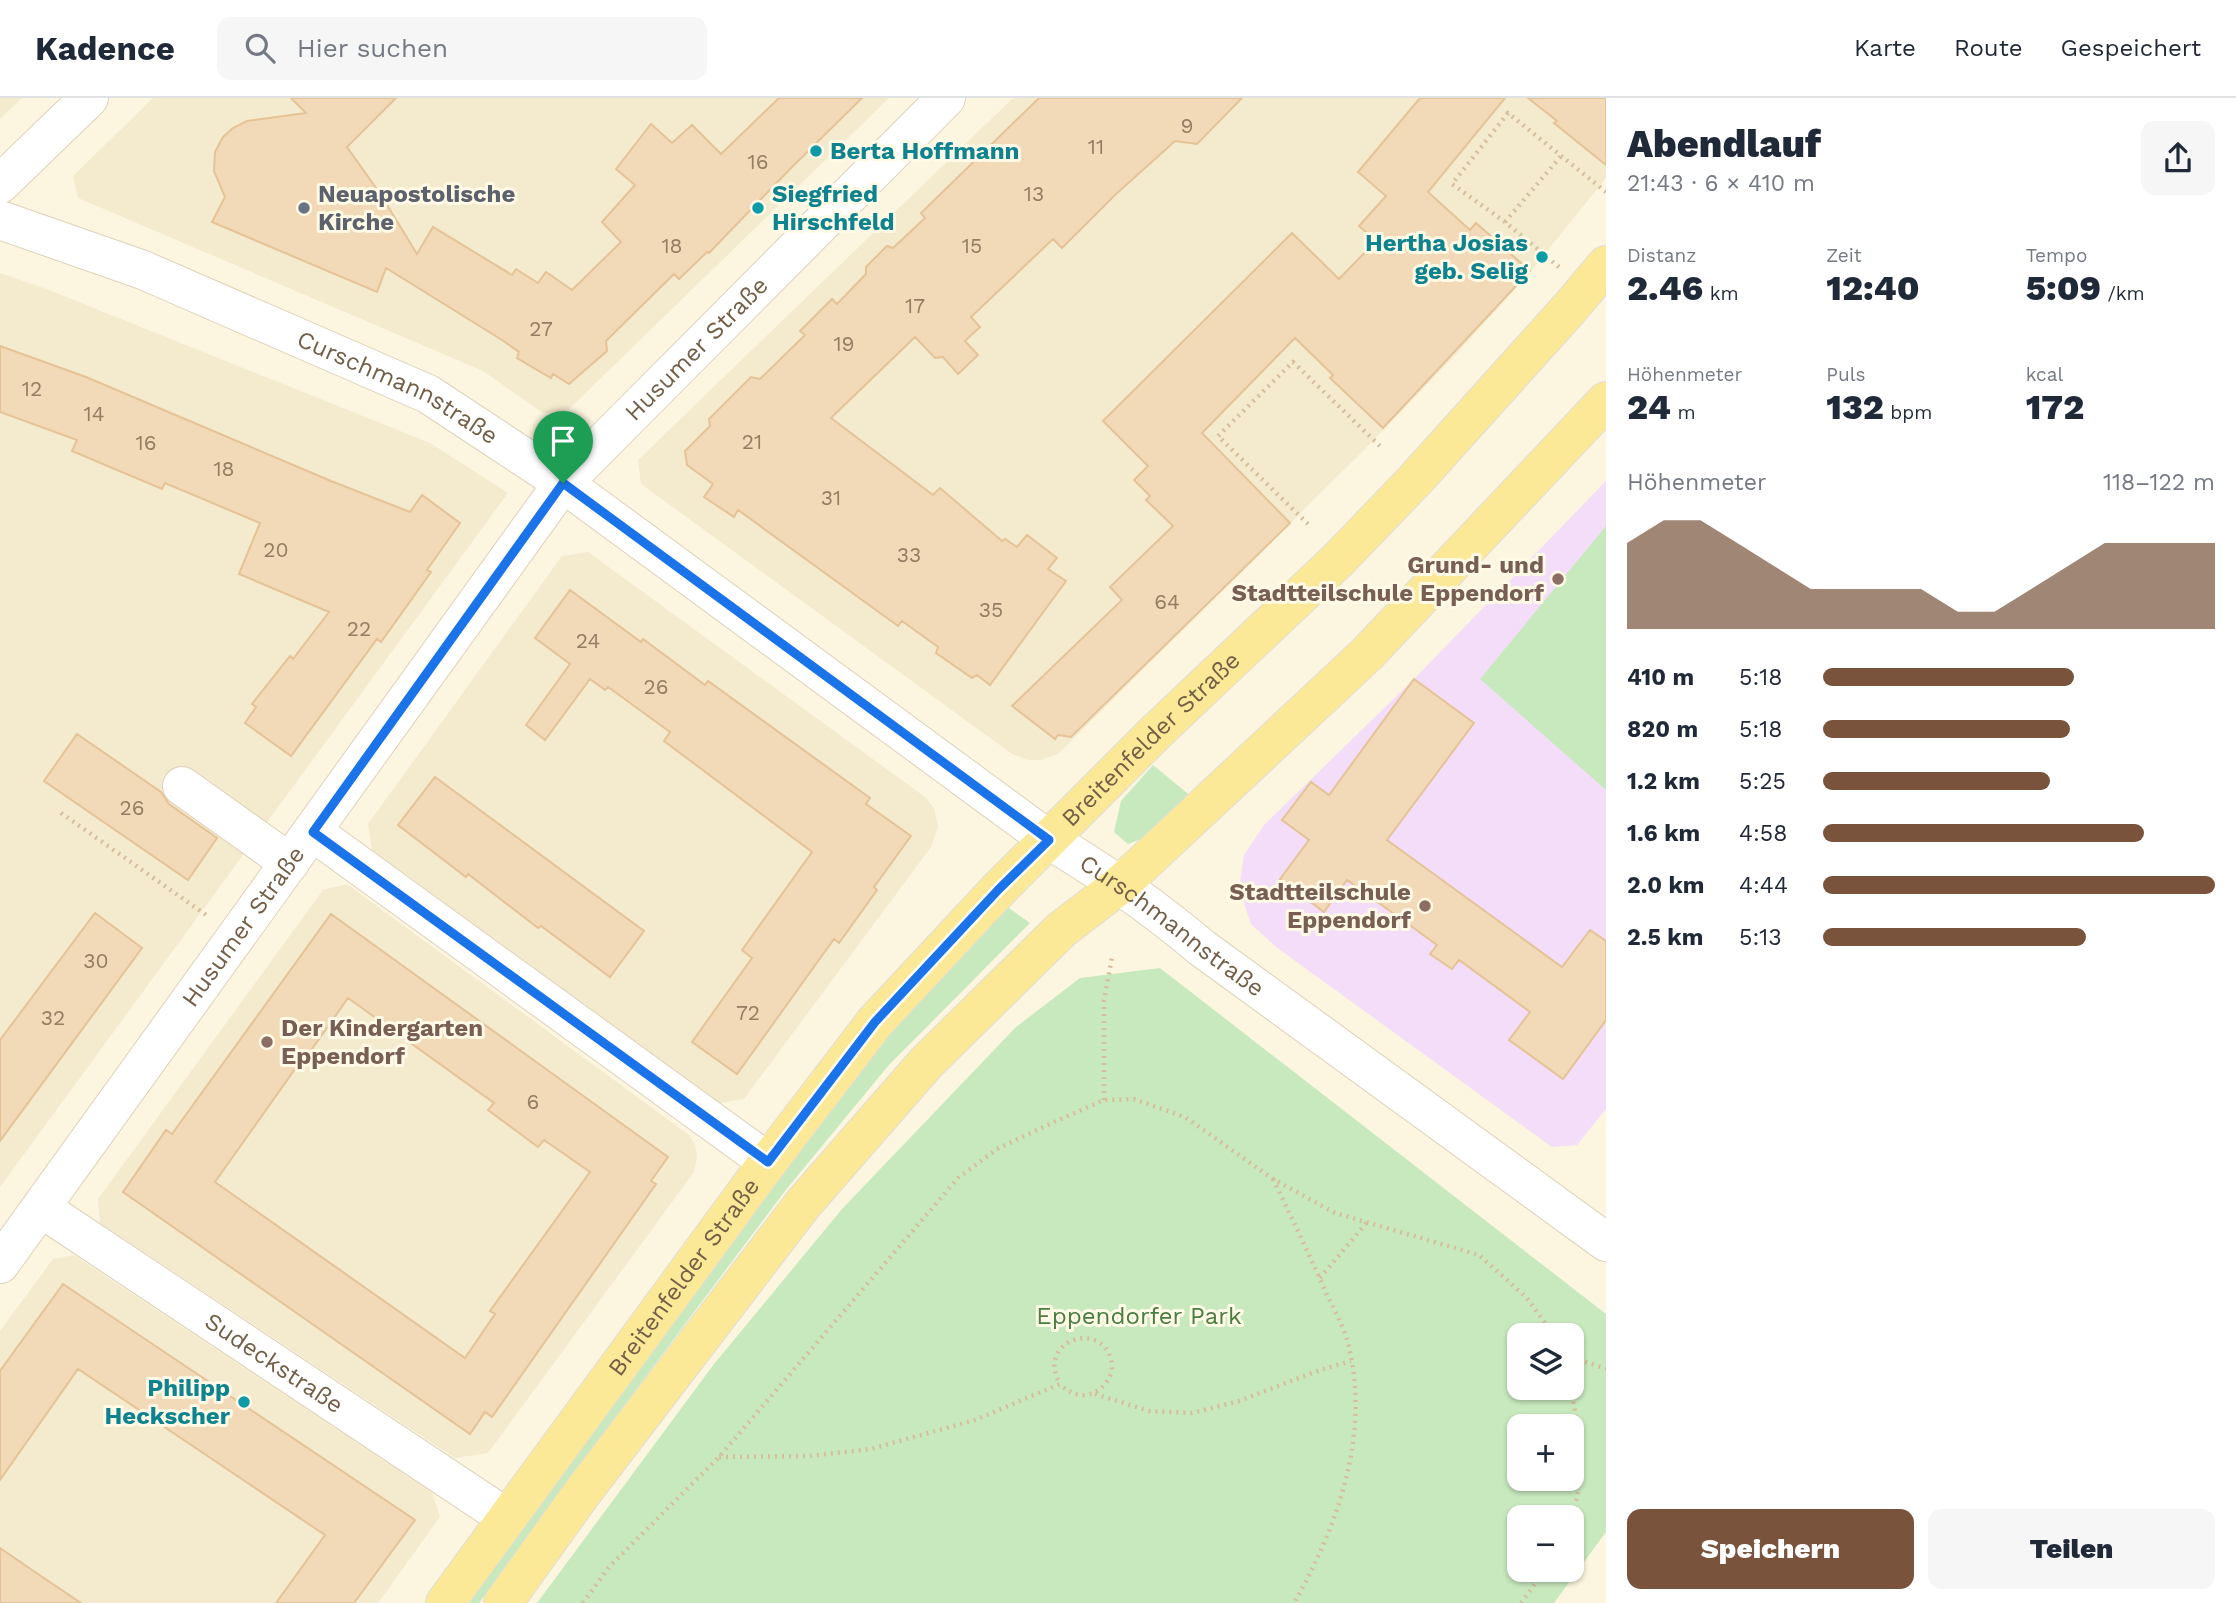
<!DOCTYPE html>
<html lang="de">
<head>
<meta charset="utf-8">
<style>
	body { margin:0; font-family:"Work Sans",sans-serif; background:#f6f6f7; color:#1f2937; height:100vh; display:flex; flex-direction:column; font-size:26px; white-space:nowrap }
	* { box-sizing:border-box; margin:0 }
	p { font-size:23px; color:#747a83 }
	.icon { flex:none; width:38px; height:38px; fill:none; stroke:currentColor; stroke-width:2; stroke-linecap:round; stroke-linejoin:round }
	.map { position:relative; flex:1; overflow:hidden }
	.details { display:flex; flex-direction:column; background:#fff; width:630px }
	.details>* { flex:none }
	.tools { position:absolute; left:1507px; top:1225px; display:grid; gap:14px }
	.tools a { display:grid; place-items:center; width:77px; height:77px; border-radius:14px; background:#fff; box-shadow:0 2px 5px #0004; font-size:35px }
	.pin { position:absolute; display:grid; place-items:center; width:60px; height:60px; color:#fff; margin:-72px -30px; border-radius:50% 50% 50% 0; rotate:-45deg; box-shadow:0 0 7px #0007 }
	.pin .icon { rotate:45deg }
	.round { display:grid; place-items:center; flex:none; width:74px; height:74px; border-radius:14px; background:#f6f6f7 }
	.head { display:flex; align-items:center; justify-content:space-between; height:119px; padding:0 21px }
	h1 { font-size:38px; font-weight:800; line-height:52px }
	.metrics { display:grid; grid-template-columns:repeat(3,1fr); gap:10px; height:119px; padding:7px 21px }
	.metrics div { display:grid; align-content:center }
	.metrics b { font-size:35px; font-weight:800 }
	.metrics small { font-size:19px; font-weight:400 }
	.metrics p { font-size:19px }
	.chart { height:196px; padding:14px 21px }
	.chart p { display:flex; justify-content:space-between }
	.chart svg { width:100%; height:126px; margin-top:7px; fill:#79533c; opacity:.7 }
	.cta { display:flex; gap:14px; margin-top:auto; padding:14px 21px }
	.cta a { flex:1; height:80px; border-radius:14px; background:#79533c; color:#fff; font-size:28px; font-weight:800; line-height:80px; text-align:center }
	.cta a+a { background:#f6f6f7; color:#1f2937 }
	ul { padding:0 21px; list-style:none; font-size:23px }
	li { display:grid; grid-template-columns:112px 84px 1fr; align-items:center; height:52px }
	li i { height:18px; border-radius:9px; background:#79533c }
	header { display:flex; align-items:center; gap:42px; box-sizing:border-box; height:98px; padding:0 35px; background:#fff; border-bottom:2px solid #e0e1e3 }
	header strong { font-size:33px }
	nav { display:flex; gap:38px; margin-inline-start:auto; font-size:24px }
	.search { width:490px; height:63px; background:#f6f6f7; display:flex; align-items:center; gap:18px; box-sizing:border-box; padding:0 24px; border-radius:14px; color:#747a83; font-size:26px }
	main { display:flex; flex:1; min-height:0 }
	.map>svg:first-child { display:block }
	.residential { fill:#f4eace }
	.education { fill:#f3ddf8 }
	.green { fill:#c8e9be; fill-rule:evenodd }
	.building { fill:#f2d9b7; stroke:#e5c397; stroke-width:2; fill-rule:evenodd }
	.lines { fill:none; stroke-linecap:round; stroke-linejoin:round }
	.minor-casing { stroke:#ddd1b9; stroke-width:40 }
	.major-casing { stroke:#e0dcd7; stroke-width:40 }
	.path { stroke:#d6bd9b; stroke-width:4.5; stroke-dasharray:2 5; stroke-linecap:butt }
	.minor { stroke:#fff; stroke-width:38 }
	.major { stroke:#fce997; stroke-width:38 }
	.route-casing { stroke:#fff; stroke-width:14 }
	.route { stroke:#1a73e8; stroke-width:9 }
	.culture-dot { fill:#0f9aa8; stroke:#fffae6; stroke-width:2.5 }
	.worship-dot { fill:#6b7280; stroke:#fffae6; stroke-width:2.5 }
	.education-dot { fill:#8d6e63; stroke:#fffae6; stroke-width:2.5 }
	.labels { text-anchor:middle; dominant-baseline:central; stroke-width:6; stroke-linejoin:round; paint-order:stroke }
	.number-label { font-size:21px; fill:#937e63 }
	.culture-label { font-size:24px; font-weight:bold; fill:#0d838f; stroke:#fffae6; text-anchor:start }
	.worship-label { font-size:24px; font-weight:bold; fill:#5b616d; stroke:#fffae6; text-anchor:start }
	.street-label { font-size:24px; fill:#735f47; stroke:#fffae6 }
	.education-label { font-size:24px; font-weight:bold; fill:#785e54; stroke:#fffae6; text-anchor:end }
	.park-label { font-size:24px; fill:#487e41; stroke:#fffae6 }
</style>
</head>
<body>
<header>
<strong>Kadence</strong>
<div class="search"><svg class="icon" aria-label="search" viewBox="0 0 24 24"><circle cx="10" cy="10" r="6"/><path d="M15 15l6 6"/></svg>Hier suchen</div>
<nav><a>Karte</a><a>Route</a><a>Gespeichert</a></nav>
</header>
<main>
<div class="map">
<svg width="1606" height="1505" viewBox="0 0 1606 1505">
	<rect width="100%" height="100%" fill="#fcf6e0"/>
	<path class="residential" d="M0,0H22L0,21Z
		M153,0H889L567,313L543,315L483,273L78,100L73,78Z
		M1013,0H1606V80L1531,173L1457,255L1364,352L1058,656L1040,662H1028L1012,656L641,386L638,362Z
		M0,175L49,192L430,345L508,395L0,1089Z
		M588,454L925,699L934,710L938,729L931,749L744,1001L720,1005L372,752L368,726L562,458Z
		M347,786L689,1037L695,1047L697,1059L694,1074L488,1355L455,1360L100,1125L98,1101L323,792Z
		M74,1157L432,1394L440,1419L378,1505H0V1233L53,1161Z"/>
	<path class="education" d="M1606,383V1011L1577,1047L1552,1049L1276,849L1251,826L1239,791L1244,757L1264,727L1415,580Z"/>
	<path class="green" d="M1606,428V692L1480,581Z
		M1153,667L1192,699L1150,738L1128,746L1114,734L1121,703Z
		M1006,808L1030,825L888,968L785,1093L559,1394L479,1505H468L879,946Z
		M1160,870L1606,1216V1434L1554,1505H537L714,1266L842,1111L1016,929L1080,880ZM1572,1237V1290H1519V1237ZM1572,1328V1381H1519V1328ZM1572,1419V1472H1519V1419Z"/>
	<path class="building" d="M291,0H396L347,49L381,97L417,156L433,129L512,177L516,171L538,185L546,174L572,192L621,144L602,124L635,87L616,71L651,26L672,45L692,27L721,56L779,0H862L790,71L709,155L707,154L679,181L674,176L606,243L607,253L569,286L553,276L551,280L517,260L519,254L502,242L386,170L377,194L212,124L225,99L214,73L215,54L223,39L233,30L247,23L306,15Z
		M1039,0H1242L1197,46L1175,43L1115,97L1062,150L1053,141L971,219L980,229L965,243L978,257L958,276L943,259L935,260L915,239L831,320L933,397L940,390L1002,443L1005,441L1017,449L1027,437L1057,460L1048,471L1066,483L990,587L977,577L972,580L936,555L938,549L902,523L898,528L738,412L734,419L704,399L713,386L687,367L685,353L710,328L709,321L751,279L760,281L805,237L800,233L832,201L837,206L866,176V169L887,148L893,150L925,120L921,115Z
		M1420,0H1505L1428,94L1470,132L1476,125L1530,173L1383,330L1330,280L1333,277L1295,240L1202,335L1290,425L1071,639L1058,637L1055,641L1012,608L1122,502L1110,489L1173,428L1146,402L1150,398L1134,382L1148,368L1103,323L1292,135L1339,181L1376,143L1359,128L1386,98L1358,74Z
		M1528,0H1606V67L1554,25L1557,23Z
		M0,248L86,279L331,383L410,414L422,397L460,425L427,472L431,474L381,544L377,541L291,658L245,625L256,609L252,606L290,558L293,561L329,514L239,476L260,425L165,385L162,391L72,353L77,342L0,314Z
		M570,492L641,544L643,541L705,587L708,583L870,700L866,706L911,738L874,789L877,792L839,845L834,841L737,976L692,944L752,860L742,852L812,754L664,643L670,634L608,589L605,592L590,581L545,642L526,627L570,566L535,540Z
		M1414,581L1474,625L1387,742L1562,869L1590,832L1606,843V922L1563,981L1509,942L1530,914L1459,862L1452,871L1430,856L1437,847L1347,782L1324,814L1280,781L1309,742L1282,722L1311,684L1329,697Z
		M77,636L161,694L169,706L217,740L188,782L44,683Z
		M435,679L644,833L610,879L541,828L538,830L468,776L466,779L398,727Z
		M95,815L142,850L0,1043V942Z
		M331,816L668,1059L651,1083L656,1086L492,1319L485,1314L470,1336L123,1094L166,1032L172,1036ZM348,900L494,1005L488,1012L538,1049L544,1042L590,1074L490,1213L495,1216L465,1260L215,1084L300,964L302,965Z
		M63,1186L415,1422L354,1505H276L325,1437L78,1271L0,1382V1273Z
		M0,1450L35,1474L81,1505H0Z"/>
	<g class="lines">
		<defs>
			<g id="minor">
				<path d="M0,86L89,0"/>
				<path id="s1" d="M0,122L143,172L428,296L563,385L1049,742C1105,776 1151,807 1202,850L1606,1144"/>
				<path d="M182,688L290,765"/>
				<path d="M313,734L768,1064"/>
				<path id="s2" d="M41,1110L507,1420"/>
				<path id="s3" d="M0,1166L563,385L946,0"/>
			</g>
			<g id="major">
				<path id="s4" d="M445,1505L768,1064L875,924L999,791L1156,634L1339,461L1415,382L1569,211L1606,167"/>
				<path d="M503,1505L582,1395L803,1106L926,965L1061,832L1121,786L1367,556L1606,303"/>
			</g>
		</defs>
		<use href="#minor" class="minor-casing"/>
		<use href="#major" class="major-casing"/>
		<path class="path" d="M1505,124L1561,58
			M1559,169L1505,124L1452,86L1508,15L1606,94
			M1308,426L1218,338L1293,264L1382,350
			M61,715L209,819
			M1104,1002V903L1112,859
			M1273,1081C1292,1120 1310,1158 1327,1197C1334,1211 1342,1226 1347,1241C1372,1332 1339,1426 1294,1505
			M1320,1180L1367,1124
			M1572,1259L1606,1271
			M1571,1290L1581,1348L1579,1390L1572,1422
			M1095,1296L1149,1313L1192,1315L1239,1303L1320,1272L1351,1263
			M719,1359L809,1358L871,1351L975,1322L1060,1286C1033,1239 1113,1218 1112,1273C1104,1297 1079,1306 1060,1286
			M583,1505L609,1469L719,1359L958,1080L997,1051L1054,1024L1104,1002L1134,1001L1185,1019L1273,1081L1335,1115L1479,1157L1526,1199L1554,1237
			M1521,1505L1545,1472"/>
		<use href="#minor" class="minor"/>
		<use href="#major" class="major"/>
	</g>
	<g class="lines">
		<defs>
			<path id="route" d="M563,385L1049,742L999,791L875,924L768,1064L313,734Z"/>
		</defs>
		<use href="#route" class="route-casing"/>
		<use href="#route" class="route"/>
	</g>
	<g class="culture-dot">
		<circle cx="816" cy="53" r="7"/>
		<circle cx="758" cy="110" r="7"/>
		<circle cx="1542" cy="159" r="7"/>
		<circle cx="244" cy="1304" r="7"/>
	</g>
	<circle class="worship-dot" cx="304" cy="110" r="7"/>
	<g class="education-dot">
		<circle cx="1558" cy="481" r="7"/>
		<circle cx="1425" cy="808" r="7"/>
		<circle cx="267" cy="944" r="7"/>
	</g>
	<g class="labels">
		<g class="number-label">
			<text x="1187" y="27">9</text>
			<text x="1096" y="48">11</text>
			<text x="758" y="63">16</text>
			<text x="1034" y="95">13</text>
			<text x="672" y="147">18</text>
			<text x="972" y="147">15</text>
			<text x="915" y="207">17</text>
			<text x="541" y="230">27</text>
			<text x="844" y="245">19</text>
			<text x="32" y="290">12</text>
			<text x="94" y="315">14</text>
			<text x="752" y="343">21</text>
			<text x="146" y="344">16</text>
			<text x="224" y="370">18</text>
			<text x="831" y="399">31</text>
			<text x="276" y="451">20</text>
			<text x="909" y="456">33</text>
			<text x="1167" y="503">64</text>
			<text x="991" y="511">35</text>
			<text x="359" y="530">22</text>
			<text x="588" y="542">24</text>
			<text x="656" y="588">26</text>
			<text x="132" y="709">26</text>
			<text x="96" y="862">30</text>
			<text x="748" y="914">72</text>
			<text x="53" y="919">32</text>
			<text x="533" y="1003">6</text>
		</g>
		<g class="culture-label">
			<text x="830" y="53">Berta Hoffmann</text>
			<text x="772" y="96">Siegfried<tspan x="772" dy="28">Hirschfeld</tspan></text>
			<text x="1528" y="145" text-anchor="end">Hertha Josias<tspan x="1528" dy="28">geb. Selig</tspan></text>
			<text x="230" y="1290" text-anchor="end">Philipp<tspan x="230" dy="28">Heckscher</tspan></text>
		</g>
		<g class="worship-label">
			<text x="318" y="96">Neuapostolische<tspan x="318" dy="28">Kirche</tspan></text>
		</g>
		<g class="street-label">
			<text stroke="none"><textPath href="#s3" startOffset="1152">Husumer Straße</textPath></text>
			<text stroke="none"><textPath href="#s1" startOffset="432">Curschmannstraße</textPath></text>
			<text stroke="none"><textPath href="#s4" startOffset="1118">Breitenfelder Straße</textPath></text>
			<text stroke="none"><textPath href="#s3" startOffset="416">Husumer Straße</textPath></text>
			<text stroke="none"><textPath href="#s1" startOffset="1377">Curschmannstraße</textPath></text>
			<text stroke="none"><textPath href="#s4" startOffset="404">Breitenfelder Straße</textPath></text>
			<text stroke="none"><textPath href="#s2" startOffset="280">Sudeckstraße</textPath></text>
		</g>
		<g class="education-label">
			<text x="1544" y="467">Grund- und<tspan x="1544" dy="28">Stadtteilschule Eppendorf</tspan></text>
			<text x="1411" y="794">Stadtteilschule<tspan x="1411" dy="28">Eppendorf</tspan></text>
			<text x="281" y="930" text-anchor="start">Der Kindergarten<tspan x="281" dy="28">Eppendorf</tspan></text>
		</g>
		<g class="park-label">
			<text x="1139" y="1218">Eppendorfer Park</text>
		</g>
	</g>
</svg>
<div class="tools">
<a><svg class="icon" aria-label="layers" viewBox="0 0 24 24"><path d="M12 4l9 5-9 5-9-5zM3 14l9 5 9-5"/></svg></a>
<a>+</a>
<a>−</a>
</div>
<div class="pin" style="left:563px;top:385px;background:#1e9e55"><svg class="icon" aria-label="arrive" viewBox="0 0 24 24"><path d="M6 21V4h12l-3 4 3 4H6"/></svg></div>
</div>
<section class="details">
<div class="head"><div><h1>Abendlauf</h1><p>21:43 · 6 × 410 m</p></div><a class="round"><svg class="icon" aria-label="share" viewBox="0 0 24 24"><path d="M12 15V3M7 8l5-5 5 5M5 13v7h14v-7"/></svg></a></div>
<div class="metrics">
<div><p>Distanz</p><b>2.46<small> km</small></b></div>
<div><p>Zeit</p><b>12:40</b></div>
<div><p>Tempo</p><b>5:09<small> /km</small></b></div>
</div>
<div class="metrics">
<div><p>Höhenmeter</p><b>24<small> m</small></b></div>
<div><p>Puls</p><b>132<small> bpm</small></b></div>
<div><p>kcal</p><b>172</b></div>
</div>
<div class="chart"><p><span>Höhenmeter</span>118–122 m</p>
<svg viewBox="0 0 160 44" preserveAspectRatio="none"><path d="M0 44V14L10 6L20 6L30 14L40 22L50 30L60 30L70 30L80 30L90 38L100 38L110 30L120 22L130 14L140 14L150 14L160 14V44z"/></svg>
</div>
<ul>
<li><b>410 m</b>5:18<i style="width:64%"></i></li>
<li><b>820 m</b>5:18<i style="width:63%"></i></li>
<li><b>1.2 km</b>5:25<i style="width:58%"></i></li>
<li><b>1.6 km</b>4:58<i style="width:82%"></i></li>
<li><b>2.0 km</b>4:44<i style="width:100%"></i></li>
<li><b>2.5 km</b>5:13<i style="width:67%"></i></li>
</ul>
<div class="cta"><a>Speichern</a><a>Teilen</a></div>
</section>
</main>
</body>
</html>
